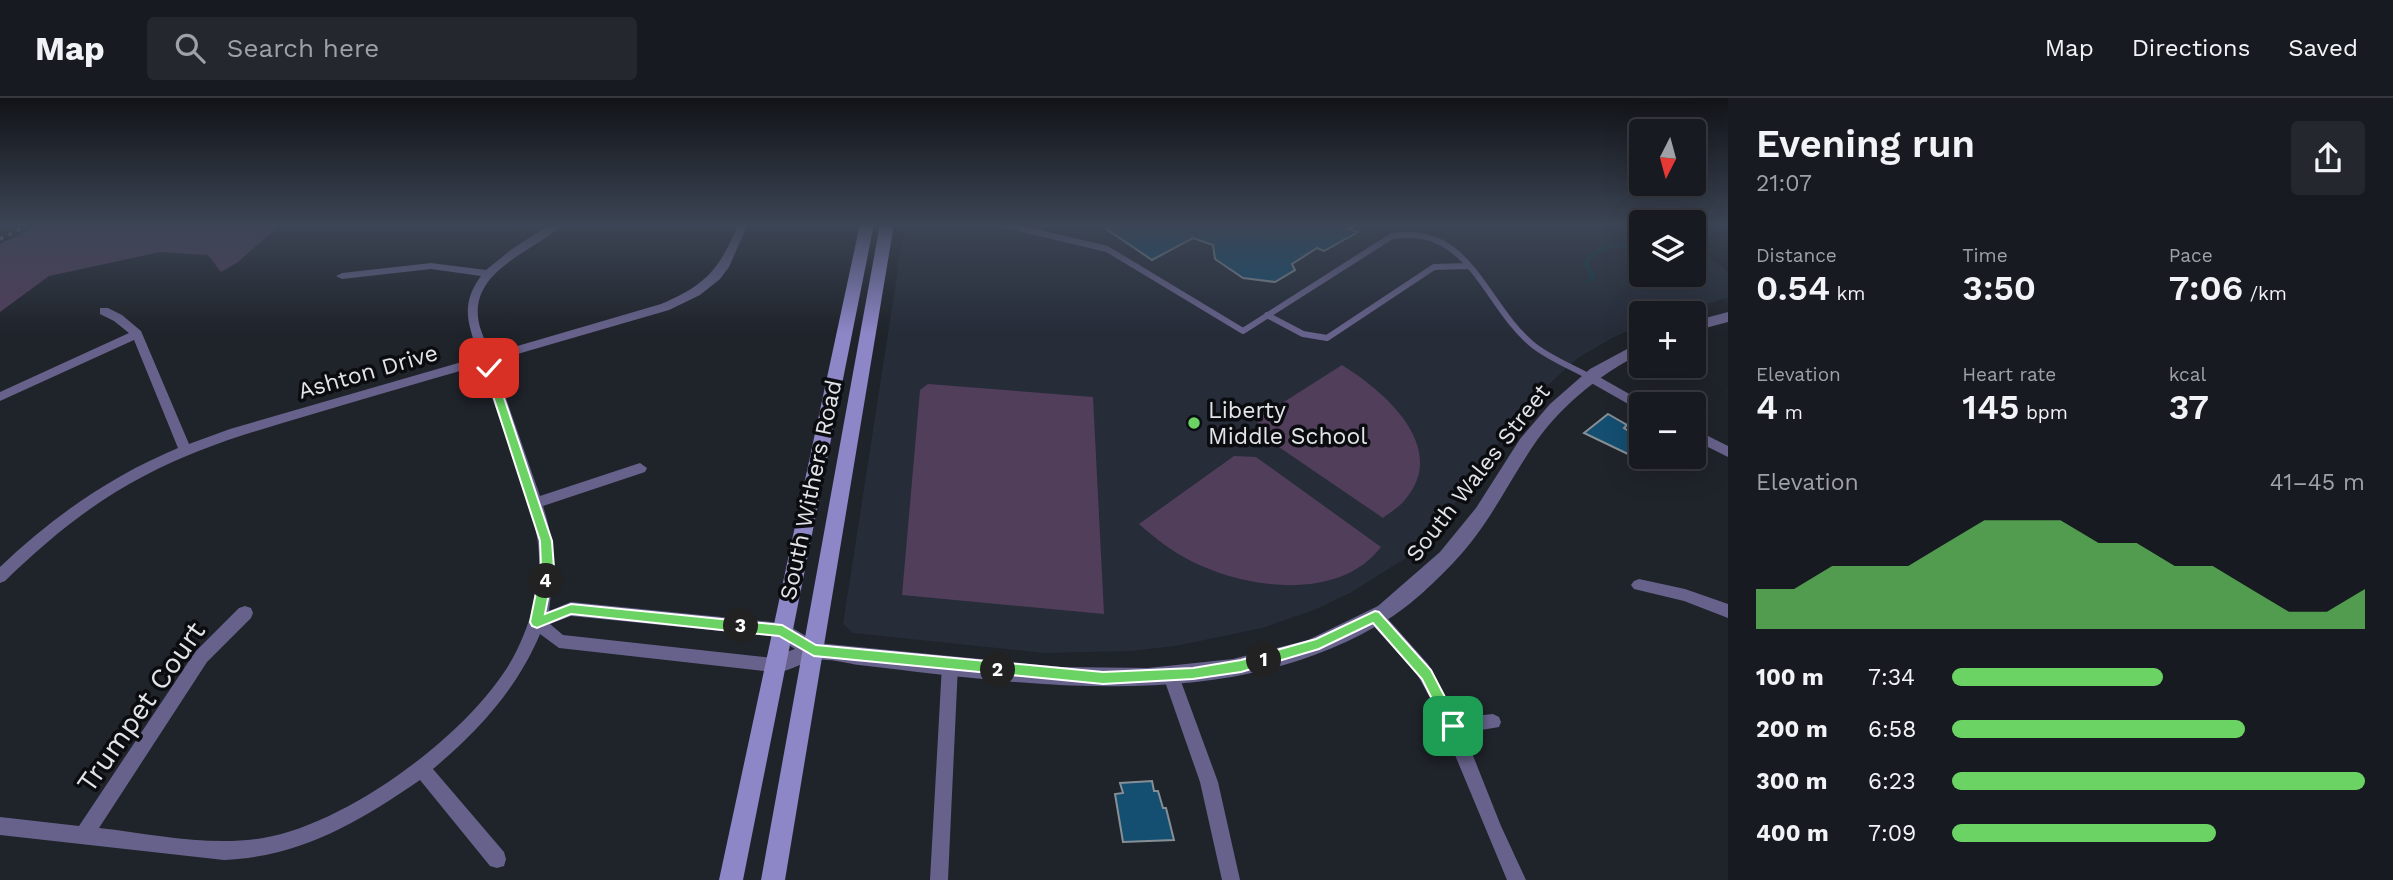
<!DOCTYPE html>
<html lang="en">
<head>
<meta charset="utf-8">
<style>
	body { margin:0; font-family:"Work Sans",sans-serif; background:#24272d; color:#f1f3f6; height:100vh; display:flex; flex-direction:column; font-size:26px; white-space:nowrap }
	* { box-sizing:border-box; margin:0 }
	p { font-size:23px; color:#9ea1a5 }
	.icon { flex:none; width:38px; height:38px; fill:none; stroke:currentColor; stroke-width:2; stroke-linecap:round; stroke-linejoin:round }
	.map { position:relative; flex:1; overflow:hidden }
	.drawer { display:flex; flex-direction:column; background:#171a20; width:665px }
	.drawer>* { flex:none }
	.needle { width:46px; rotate:186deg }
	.fabs { position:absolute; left:1629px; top:21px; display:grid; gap:14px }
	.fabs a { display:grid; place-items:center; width:77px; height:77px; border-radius:7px; background:#171a20; box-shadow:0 7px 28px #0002,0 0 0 2px #36383e; font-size:35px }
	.pin { position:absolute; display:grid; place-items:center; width:60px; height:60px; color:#fff; margin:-30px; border-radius:14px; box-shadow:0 4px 10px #0006 }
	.km { position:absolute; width:35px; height:35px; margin:-18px; border-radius:50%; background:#222; color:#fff; font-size:19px; line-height:35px; text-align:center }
	.round { display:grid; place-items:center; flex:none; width:74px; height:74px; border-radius:7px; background:#24272d }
	.overview { display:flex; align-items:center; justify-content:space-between; height:119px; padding:0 28px }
	h1 { font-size:38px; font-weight:600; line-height:52px }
	.stats { display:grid; grid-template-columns:repeat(3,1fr); gap:10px; height:119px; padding:7px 28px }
	.stats div { display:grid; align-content:center }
	.stats b { font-size:35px; font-weight:600 }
	.stats small { font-size:19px; font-weight:400 }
	.stats p { font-size:19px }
	.chart { height:196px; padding:14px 28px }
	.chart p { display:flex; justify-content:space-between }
	.chart svg { width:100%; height:126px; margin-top:7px; fill:#6ad363; opacity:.7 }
	ul { padding:0 28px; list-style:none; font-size:23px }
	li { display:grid; grid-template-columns:112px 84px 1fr; align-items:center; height:52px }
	li i { height:18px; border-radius:9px; background:#6ad363 }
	header { display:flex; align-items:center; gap:42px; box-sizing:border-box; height:98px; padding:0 35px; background:#171a20; border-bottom:2px solid #36383e }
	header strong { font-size:33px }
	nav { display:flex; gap:38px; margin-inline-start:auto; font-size:24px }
	.search { width:490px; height:63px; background:#24272d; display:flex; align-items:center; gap:18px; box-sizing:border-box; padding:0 24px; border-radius:7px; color:#9ea1a5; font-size:26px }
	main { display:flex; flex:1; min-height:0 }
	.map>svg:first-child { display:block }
	.built { fill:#262c38 }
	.green { fill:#513e5b }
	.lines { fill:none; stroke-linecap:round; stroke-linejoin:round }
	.stream { stroke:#103b45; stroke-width:3.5 }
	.building { fill:#144e70; stroke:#868f95; stroke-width:2 }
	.service { stroke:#67628b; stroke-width:6 }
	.minor { fill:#67628b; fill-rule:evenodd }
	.tertiary { fill:#67628b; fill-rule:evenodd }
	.secondary { fill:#8d86c7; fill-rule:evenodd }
	.rail { stroke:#898c91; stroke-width:3.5; stroke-dasharray:3.5 6; stroke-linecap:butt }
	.route { fill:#6ad363; stroke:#fff; stroke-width:2 }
	.poi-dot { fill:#6ad363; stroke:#0b0c0f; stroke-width:2.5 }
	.labels { text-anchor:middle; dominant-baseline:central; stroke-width:7; stroke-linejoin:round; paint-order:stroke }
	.street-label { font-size:23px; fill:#e1e4e8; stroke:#0b0c0f }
	.poi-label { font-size:23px; fill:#e1e4e8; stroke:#0b0c0f; text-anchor:start }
	.near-street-label { font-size:28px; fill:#e1e4e8; stroke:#0b0c0f }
</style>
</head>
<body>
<header>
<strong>Map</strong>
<div class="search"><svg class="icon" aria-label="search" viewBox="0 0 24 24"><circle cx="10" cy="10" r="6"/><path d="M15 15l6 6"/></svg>Search here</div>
<nav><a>Map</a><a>Directions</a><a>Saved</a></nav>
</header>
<main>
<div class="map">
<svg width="1728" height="782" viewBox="0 0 1728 782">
	<rect width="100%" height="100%" fill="#1f232a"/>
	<path class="built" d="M905,126H1641L1642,177H1694V147L1728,174V200L1674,215H1642L1641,227L1612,240L1578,260L1525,308L1449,414L1406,460L1350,495L1314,512L1262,530L1176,548L1130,553L1044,555L853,535L843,526Z"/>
	<path class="green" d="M42,126H281L238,164L221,174L208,157L160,154L49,178L0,214V146Z
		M1342,267C1384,293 1451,350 1404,403C1398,410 1389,415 1383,420L1261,337L1257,321Z
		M928,286L1093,299L1104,516L902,497L920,292Z
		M1234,358L1256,359L1381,449C1339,504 1246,491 1191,463C1171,453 1155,440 1139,426Z"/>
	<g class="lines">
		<path class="stream" d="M1589,183L1594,179L1585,164C1602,146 1618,146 1642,147"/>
	</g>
	<path class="building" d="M1099,126H1357L1350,131L1358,134L1324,153L1317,150L1292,166L1295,172L1275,184L1243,180L1215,161L1213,147L1193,140L1152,162Z
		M1608,316L1627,327L1624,330L1642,341V347L1630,357L1584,335Z
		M1152,683L1154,693H1158L1163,710H1166L1174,742L1123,744L1115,696L1123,695L1120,685Z"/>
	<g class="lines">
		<path class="service" d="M1002,126L1107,151L1243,233L1392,138C1470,125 1484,207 1533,247C1549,260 1572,269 1590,279
			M1267,217L1303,236L1327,240L1434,169L1468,168"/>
		<path class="minor" d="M551,126H563C536,153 473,170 478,219C479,231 486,244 490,256L661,206C706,187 720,171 738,126H748L729,169L720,181L700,197L669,212L493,263L540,398L640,365L647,370L645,374L543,408C556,448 554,472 549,513L571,504L782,525L788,527L790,532L788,537L782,539L571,518L550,526L563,537L774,560L780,562L782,567L780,572L774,574L559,550L540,536C517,591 478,633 433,671L504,754L506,761L504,768L497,770L490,768L420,682C359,724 300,759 224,762L0,737V719L79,728L195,554L239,510L245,508L251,510L253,515L251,520L207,564L99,730C153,736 210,749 263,740C349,726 479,630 517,552C530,525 539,495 539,465C540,433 527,402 517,372C505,337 493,302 481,267C425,283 369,299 313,316C255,333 198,349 144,378C92,405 47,442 5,483L0,485V469C52,419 111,378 178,350L134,242L0,303V294L129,235L114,223L100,216V210H108L122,217L141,233L189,346L230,331L479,259C469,227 459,208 481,178L431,171L342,181L336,178L342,175L431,165L486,172L512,151Z
			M1590,275L1594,276L1647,306H1642V312L1637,311L1586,282L1584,279Z
			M1694,331L1728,348V359L1694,342Z
			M1639,481L1685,491L1728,506V520L1684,503L1634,491L1631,487L1634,483Z
			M1375,511L1381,513L1428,566L1457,620L1493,616L1499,619L1501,624L1499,629L1464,635L1501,728L1526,782H1507L1435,609L1417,576L1369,523L1367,518L1369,513Z
			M950,560L956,562L958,567L948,782H930L942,567L944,562Z
			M1171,571L1177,573L1179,578L1218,684L1240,782H1222L1200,684L1163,578L1165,573Z"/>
		<path class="tertiary" d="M1728,214V224L1694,233V223Z
			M1642,243V255C1598,277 1558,310 1531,351C1506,389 1486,431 1454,464C1437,482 1411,507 1390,520C1233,619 1033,587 859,567C845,565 825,559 812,563C797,566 781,579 767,573L764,567L767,561L795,551L775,538L772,532L775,526L782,524L818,545L1062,569L1148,570L1233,561L1308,542L1378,508L1440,454L1476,410L1520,341L1550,306L1590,271Z"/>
		<path class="secondary" d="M860,126H874L743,782H719Z
			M880,126H894L785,782H761Z"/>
		<path class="rail" d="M0,141L30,126"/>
	</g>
	<linearGradient id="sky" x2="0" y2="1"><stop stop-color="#111317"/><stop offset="0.54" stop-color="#3c4555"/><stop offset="1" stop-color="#3c4555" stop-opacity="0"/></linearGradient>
	<rect width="1728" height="235" fill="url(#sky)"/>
	<path class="route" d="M485,268L494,270L552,443L554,470L545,516L571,506L782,527L816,547L1103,574L1193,570L1241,562L1316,541L1375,513L1379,514L1431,572L1460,628L1453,634L1448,633L1422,581L1373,525L1319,551L1241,574L1193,581L1103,586L814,558L779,538L571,516L537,530L532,528L530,524L541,470L540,443L484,270Z"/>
	<circle class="poi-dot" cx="1194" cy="325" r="7"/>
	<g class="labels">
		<g class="street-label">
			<text transform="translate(368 274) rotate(-16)">Ashton Drive</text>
			<text transform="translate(1478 375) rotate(-52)">South Wales Street</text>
			<text transform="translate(811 392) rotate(-78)">South Withers Road</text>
		</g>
		<g class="poi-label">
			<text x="1208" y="312">Liberty<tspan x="1208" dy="26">Middle School</tspan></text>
		</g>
		<g class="near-street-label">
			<text transform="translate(141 609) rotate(-55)">Trumpet Court</text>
		</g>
	</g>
</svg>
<div class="fabs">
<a><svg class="needle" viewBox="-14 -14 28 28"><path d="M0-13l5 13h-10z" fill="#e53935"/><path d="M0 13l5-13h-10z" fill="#9ea1a5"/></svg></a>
<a><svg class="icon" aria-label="layers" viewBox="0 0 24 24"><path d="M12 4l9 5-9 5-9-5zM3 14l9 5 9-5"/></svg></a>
<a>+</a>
<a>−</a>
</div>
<div class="pin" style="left:1453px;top:628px;background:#1e9e55"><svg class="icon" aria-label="arrive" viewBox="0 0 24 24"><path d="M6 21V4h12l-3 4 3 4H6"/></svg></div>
<div class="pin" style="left:489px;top:270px;background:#d93025"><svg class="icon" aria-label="check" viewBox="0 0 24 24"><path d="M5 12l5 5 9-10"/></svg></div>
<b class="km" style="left:1264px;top:562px">1</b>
<b class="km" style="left:998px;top:572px">2</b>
<b class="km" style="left:741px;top:528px">3</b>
<b class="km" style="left:546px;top:483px">4</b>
</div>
<section class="drawer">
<div class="overview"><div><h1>Evening run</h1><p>21:07</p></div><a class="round"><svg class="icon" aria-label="share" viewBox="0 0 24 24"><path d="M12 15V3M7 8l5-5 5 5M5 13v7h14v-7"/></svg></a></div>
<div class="stats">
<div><p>Distance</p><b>0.54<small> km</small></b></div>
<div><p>Time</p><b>3:50</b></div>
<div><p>Pace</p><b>7:06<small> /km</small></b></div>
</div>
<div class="stats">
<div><p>Elevation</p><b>4<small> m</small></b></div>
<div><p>Heart rate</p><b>145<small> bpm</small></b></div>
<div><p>kcal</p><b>37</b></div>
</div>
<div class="chart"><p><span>Elevation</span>41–45 m</p>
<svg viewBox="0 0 160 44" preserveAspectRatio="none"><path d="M0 44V30L10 30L20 22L30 22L40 22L50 14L60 6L70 6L80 6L90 14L100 14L110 22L120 22L130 30L140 38L150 38L160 30V44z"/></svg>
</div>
<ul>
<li><b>100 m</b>7:34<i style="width:51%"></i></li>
<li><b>200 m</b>6:58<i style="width:71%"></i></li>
<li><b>300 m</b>6:23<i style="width:100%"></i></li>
<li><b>400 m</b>7:09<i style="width:64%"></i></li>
</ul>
</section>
</main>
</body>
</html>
